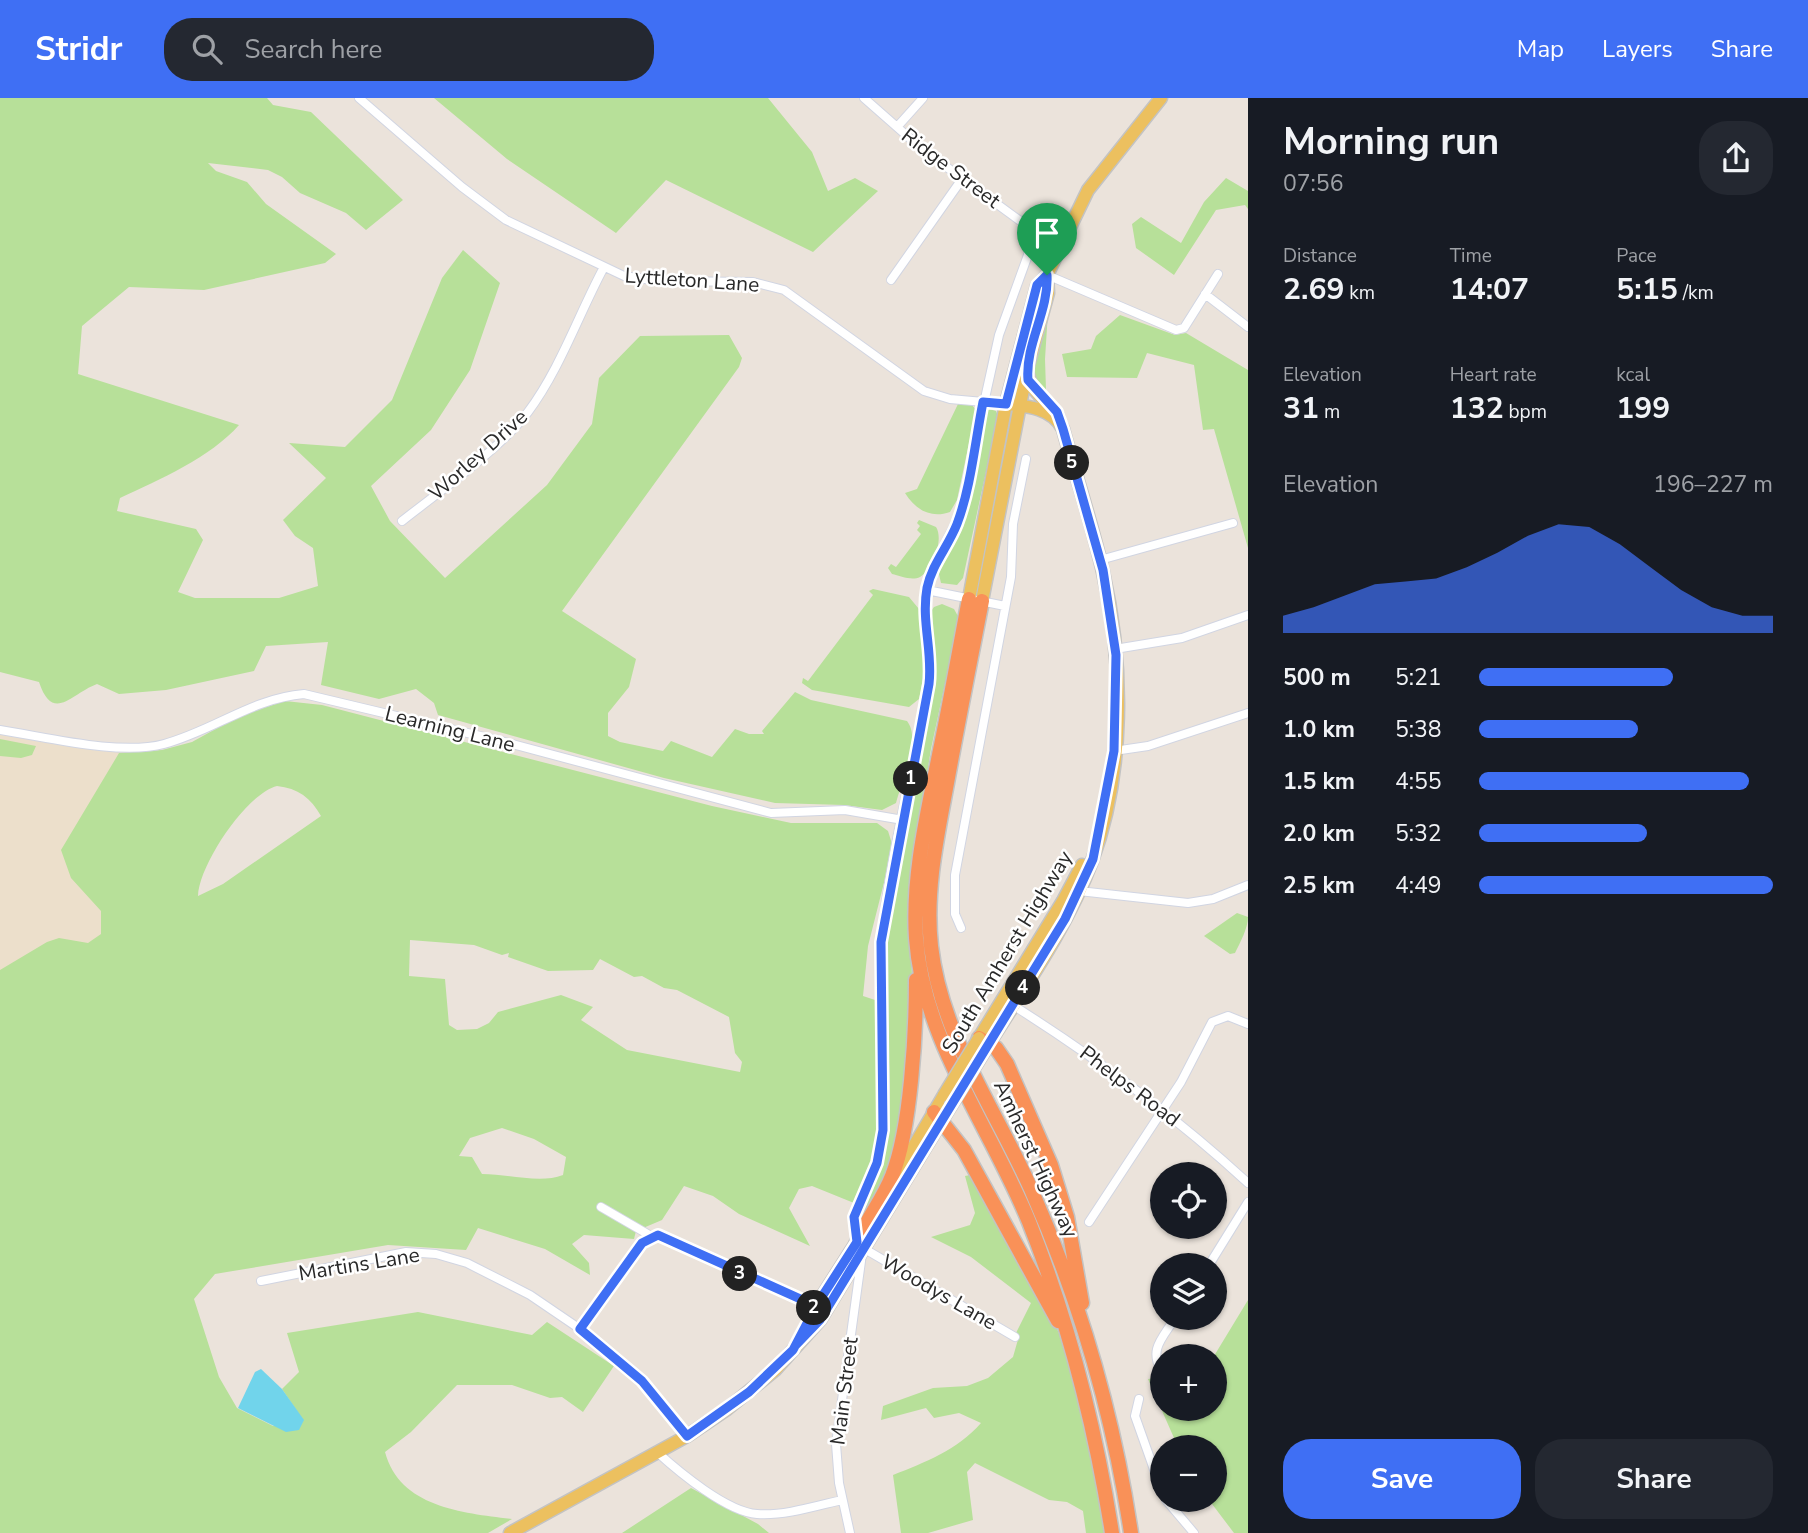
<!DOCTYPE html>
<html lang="en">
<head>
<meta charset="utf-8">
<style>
	body { margin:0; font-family:"Nunito Sans",sans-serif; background:#242831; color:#f1f3f6; height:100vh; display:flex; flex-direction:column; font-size:26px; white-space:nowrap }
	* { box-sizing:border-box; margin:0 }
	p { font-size:23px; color:#9ea1a6 }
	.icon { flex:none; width:38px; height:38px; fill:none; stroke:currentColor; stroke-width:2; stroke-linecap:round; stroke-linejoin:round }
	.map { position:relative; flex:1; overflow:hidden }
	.details { display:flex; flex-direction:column; background:#171b24; width:560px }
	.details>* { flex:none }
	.controls { position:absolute; left:1150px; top:1064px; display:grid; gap:14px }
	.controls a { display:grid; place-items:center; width:77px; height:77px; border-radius:50%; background:#171b24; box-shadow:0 2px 5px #0004; font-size:35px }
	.pin { position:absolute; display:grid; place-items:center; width:60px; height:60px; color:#fff; margin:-72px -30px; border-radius:50% 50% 50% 0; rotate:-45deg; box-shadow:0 0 7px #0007 }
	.pin .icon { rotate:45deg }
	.km { position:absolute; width:35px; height:35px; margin:-18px; border-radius:50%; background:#222; color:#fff; font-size:19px; line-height:35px; text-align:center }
	.round { display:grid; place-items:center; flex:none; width:74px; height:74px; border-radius:28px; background:#242831 }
	.overview { display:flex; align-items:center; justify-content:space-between; height:119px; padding:0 35px }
	h1 { font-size:38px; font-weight:700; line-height:52px }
	.stats { display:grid; grid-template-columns:repeat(3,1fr); gap:10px; height:119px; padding:7px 35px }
	.stats div { display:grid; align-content:center }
	.stats b { font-size:30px; font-weight:700 }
	.stats small { font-size:19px; font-weight:400 }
	.stats p { font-size:19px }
	.chart { height:196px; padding:14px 35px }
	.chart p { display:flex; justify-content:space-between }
	.chart svg { width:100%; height:126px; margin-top:7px; fill:#3f6ff4; opacity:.7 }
	.action { display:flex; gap:14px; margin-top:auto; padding:14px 35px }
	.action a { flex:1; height:80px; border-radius:28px; background:#3f6ff4; color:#fff; font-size:28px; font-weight:700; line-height:80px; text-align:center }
	.action a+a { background:#242831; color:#f1f3f6 }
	ul { padding:0 35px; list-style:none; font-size:23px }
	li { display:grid; grid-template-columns:112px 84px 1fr; align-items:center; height:52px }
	li i { height:18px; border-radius:9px; background:#3f6ff4 }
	header { display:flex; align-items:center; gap:42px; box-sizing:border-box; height:98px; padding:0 35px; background:#3f6ff4; color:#fff }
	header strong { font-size:33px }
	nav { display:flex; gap:38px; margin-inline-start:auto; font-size:24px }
	.search { width:490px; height:63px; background:#242831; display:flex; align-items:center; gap:18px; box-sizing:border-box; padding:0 24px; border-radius:28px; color:#9ea1a6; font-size:26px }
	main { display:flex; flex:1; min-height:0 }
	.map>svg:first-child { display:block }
	.education { fill:#ecdfcb }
	.green { fill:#b7e099; fill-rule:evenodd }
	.water { fill:#71d4eb }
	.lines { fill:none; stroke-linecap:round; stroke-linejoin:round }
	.minor-casing { stroke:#d1d5e2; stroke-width:10 }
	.primary-casing { stroke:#c3c3c3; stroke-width:15 }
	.motorway-casing { stroke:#c3c3c3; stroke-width:17 }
	.minor { stroke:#fff; stroke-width:8 }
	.primary { stroke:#ecc05f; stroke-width:12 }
	.motorway { stroke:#f99158; stroke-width:14 }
	.primary-bridge-casing { stroke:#c3c3c3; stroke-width:15; stroke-linecap:butt }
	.primary-bridge { stroke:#ecc05f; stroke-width:12 }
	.route-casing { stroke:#fff; stroke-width:14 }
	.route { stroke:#3f6ff4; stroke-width:9 }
	.labels { text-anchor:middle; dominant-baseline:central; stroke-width:5; stroke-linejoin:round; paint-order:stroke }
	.street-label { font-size:21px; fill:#292929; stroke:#fff }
</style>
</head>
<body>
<header>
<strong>Stridr</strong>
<div class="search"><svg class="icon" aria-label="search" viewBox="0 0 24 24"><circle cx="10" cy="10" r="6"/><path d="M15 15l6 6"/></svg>Search here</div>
<nav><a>Map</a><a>Layers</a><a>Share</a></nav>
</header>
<main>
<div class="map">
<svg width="1248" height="1435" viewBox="0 0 1248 1435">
	<rect width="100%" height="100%" fill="#ebe3db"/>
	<path class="education" d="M0,635L132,654L108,832L0,938Z"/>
	<path class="green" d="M0,0H267L273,7L311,14L403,102L366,132L346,115L300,95L282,79L268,72L208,65L216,73L247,84L266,106L336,156L325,165L204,192L129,189L82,228L78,276L239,327C211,359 159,382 120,400L117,413L196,431L203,442L178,494L195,500H279L318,488L313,450L295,438L283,422L326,380L289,345L345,349L392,302L442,180L463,152L500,185L470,272L431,332L371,388L390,423L445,480L547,387L592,326L599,280L640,238L729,237L742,260L739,269L562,513L636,561L629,589L608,615V638L620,644L663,653L671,643L712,659L735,631L749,636H764L762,633L795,594L811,602L907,623C922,642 901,685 896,705L882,712L844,707L775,705L664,680L438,617L434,605L416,591L379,601L321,587L328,544L266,548L254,573L166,592L119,596L97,586C72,595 53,626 39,584L0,574Z
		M434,0H768L812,54L828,93L855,80L878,93L813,154L666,82L616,135L507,61Z
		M1226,80L1248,93V111L1245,107L1216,112L1174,177L1136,150L1132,126L1141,119L1181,145L1204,104Z
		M1048,214L1045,261L1046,292L1042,293L1030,282Z
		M1120,217L1175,237L1186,235L1248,272V450L1214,331L1203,332L1194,267L1147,255L1137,280L1067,279L1062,256L1091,251L1096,238Z
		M958,306L972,307L976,312L957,402L950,414C930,421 915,411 905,395L917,391Z
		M989,311L996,313L998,318L963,480L957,487L941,485L938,472L965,420L986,315Z
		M919,422L936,429C944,441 933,472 920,479C912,483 900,478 892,476L888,470L891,466L896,469L921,436L917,432L920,428L917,425Z
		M873,491L909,499L919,511L925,571L919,601L909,609L812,592L802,585L803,580L808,583L873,497L869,493Z
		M942,506L954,511L959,520L931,651L908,792L913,899L902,1023L891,1072L860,1122C858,1108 881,1065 885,1045L884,850L935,576L929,516L934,509Z
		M285,603L322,607L712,708L791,725H877L888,733L893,749L868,848L863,898L875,902C875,976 892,1037 854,1105L812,1088L799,1091L789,1110L810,1148L739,1116L713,1098L684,1088L662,1122L636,1133L634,1141L584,1137L572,1146L589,1165L590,1177L545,1151L478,1130L466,1152L388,1147L215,1176L194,1201L219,1279L237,1310L273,1328L303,1322L282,1291L299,1274L287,1235L418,1214L532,1237L547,1224L614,1268L583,1314L562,1299L550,1300L512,1287H457L411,1334L385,1354C400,1410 464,1415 512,1421L488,1435H0V872L47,844L59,840L88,845L101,836V813L71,780L61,752L119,655L162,652L192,644L241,617ZM277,688C298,690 311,700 321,718L223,786L198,798C199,767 246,696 277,688ZM410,842L474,847L502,857L509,855L508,859L548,873L593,872L600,861L634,879L642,878L664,890L677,892L729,919L735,955L742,964L740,974L627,952L581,922L593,909L561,897L498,914L489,925L477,931L457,932L449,927L445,881L409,878ZM502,1030L534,1041L566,1059L563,1077C540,1086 509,1076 482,1076L472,1059L459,1058L470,1040Z
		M0,641L36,648L32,657L21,660L0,658Z
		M1237,815L1248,819C1248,830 1240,845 1235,855L1230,856L1204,838Z
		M970,1077L1056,1228L1070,1264L1095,1364L1104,1435H1086L1083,1413L1067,1404L1049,1402L975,1365L967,1374L973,1422L928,1435H901L893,1377C926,1364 957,1352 981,1325L959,1315L934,1320L926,1310L881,1322L883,1308L933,1290L967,1288L988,1280L1013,1259L1019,1238L1016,1235L1031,1205L971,1159L931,1139L970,1127L975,1115L965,1078Z
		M1248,1202V1435H1234L1209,1402H1214V1349H1178L1148,1281L1155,1280L1162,1288V1311H1214V1258Z
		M691,1390L758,1426L769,1435H622Z"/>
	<path class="water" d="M261,1271L282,1291L304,1322L299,1332L286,1334L238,1310L255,1274Z"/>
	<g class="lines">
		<defs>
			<path id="minor" d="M359,0L462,89L506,122L624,178L659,183L753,184L784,192L924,293L950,301L1006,306
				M864,0L922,51L1023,125L1030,138L1028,157L999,237L959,418L937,461L927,492L925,528L931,558L929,586C913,671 890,757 881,843C875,912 893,983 880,1051C875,1081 838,1123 863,1150L1015,1239
				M897,29L923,0
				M1047,177L1176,232L1184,230L1218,176
				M891,182L962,81
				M1205,196L1248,229
				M402,423C440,393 499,352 528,314C560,271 578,218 603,171
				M1100,462L1233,425
				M927,492L1005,508
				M1115,551L1182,540L1248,517
				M0,632C46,639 120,658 164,646C213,633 253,600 304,596L497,642L771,715L845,712L903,722
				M1114,653L1148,648L1248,615
				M1079,793L1188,805L1213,801L1248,787
				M961,830L955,816V777L1011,479L1013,426L1026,361
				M1011,906C1095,959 1174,1017 1248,1085
				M601,1109L651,1138H661L816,1208
				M1089,1124L1181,984L1212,924L1228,918L1248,926
				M1209,1167L1248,1104
				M261,1183L406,1154L436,1156L467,1165L530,1197L580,1231L642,1283L687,1338
				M580,1231L642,1145L651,1138
				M1162,1274C1148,1251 1163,1240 1175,1220
				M1139,1301L1135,1318L1162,1394
				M657,1354C679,1374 727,1414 757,1416C784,1418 816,1408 842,1402
				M1166,1402L1194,1435
				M850,1435L839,1385L836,1346L862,1156"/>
			<path id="primary" d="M1027,274L1032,289L1058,318
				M969,501L1006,306L1037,188L1047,177L1088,92L1161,0
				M982,503L1027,271L1048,195L1047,177
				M979,940L1063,803L1082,767
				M985,952C1023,891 1067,830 1092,763C1125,674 1124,566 1103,474C1092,426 1076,379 1063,331C1052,310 1028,308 1006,306
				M894,1082L944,997
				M803,1235L816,1208L856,1145
				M510,1435L687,1338L727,1311L775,1272L820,1222L950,1009"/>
			<path id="motorway" d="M969,501C959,553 950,605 939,657C927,717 912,778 916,840C923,943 991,1030 1029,1124C1069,1225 1095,1328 1112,1435
				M982,503C970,564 958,624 947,685C937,739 925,793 931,848C941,937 995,1010 1031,1091C1080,1202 1113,1315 1131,1435
				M979,940L996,950L1007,966L1051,1067L1067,1119L1082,1205
				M934,1014L964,1052L1058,1223
				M857,1144C867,1121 883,1101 892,1078C911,1031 916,933 916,882"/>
		</defs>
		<use href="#minor" class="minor-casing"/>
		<use href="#primary" class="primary-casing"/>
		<use href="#motorway" class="motorway-casing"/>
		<use href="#minor" class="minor"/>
		<use href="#primary" class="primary"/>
		<use href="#motorway" class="motorway"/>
		<defs>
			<path id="primary-bridge" d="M944,997L979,940
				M950,1009L985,952"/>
		</defs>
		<use href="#primary-bridge" class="primary-bridge-casing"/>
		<use href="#primary-bridge" class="primary-bridge"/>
	</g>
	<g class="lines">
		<defs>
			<path id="route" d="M1047,177L1037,187L1006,306L983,304C975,344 971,389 957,426C948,449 932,466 927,490C921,523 933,554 929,586L881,844L883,1032L877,1065L854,1119L857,1144L816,1208L793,1252L749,1294L687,1338L642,1283L580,1231L642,1145L658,1137L816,1208L796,1247L820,1222L1065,821L1093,761L1114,653L1116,557L1103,472L1063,331L1057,314L1028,282C1025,246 1049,213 1047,177"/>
		</defs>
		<use href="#route" class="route-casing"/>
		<use href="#route" class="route"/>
	</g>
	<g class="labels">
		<g class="street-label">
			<text transform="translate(951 70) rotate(37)">Ridge Street</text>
			<text transform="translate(692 182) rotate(4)">Lyttleton Lane</text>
			<text transform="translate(478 357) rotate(-42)">Worley Drive</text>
			<text transform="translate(450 631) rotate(14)">Learning Lane</text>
			<text transform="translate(1007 854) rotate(-59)">South Amherst Highway</text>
			<text transform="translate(1130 988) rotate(37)">Phelps Road</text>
			<text transform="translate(1036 1061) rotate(65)">Amherst Highway</text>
			<text transform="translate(359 1166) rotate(-9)">Martins Lane</text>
			<text transform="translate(939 1194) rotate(30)">Woodys Lane</text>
			<text transform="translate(844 1293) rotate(-83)">Main Street</text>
		</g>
	</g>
</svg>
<div class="controls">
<a><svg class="icon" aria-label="locate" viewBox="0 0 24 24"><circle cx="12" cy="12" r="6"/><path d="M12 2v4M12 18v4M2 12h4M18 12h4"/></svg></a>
<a><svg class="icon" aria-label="layers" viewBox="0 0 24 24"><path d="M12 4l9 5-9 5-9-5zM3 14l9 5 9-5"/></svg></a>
<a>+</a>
<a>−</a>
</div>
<div class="pin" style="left:1047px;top:177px;background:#1e9e55"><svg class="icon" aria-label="arrive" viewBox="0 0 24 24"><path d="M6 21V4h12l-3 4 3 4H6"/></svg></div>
<b class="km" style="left:911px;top:681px">1</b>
<b class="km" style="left:814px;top:1210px">2</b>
<b class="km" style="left:740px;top:1176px">3</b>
<b class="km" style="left:1023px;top:890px">4</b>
<b class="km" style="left:1072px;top:365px">5</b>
</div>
<section class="details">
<div class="overview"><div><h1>Morning run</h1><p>07:56</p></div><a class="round"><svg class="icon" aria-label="share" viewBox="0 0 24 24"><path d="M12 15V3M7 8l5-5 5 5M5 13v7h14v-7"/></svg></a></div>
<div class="stats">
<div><p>Distance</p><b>2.69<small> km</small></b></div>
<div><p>Time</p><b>14:07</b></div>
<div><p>Pace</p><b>5:15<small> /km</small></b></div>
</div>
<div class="stats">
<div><p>Elevation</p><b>31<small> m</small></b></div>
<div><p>Heart rate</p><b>132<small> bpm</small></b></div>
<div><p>kcal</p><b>199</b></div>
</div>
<div class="chart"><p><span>Elevation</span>196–227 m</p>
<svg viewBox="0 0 160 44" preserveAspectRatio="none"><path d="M0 44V38L10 35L20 31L30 27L40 26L50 25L60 21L70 16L80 10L90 6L100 7L110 13L120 21L130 29L140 35L150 38L160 38V44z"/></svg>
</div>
<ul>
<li><b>500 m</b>5:21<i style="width:66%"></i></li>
<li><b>1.0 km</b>5:38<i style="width:54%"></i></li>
<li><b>1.5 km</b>4:55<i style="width:92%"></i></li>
<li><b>2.0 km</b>5:32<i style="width:57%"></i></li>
<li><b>2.5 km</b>4:49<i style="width:100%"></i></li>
</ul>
<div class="action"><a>Save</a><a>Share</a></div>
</section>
</main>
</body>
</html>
